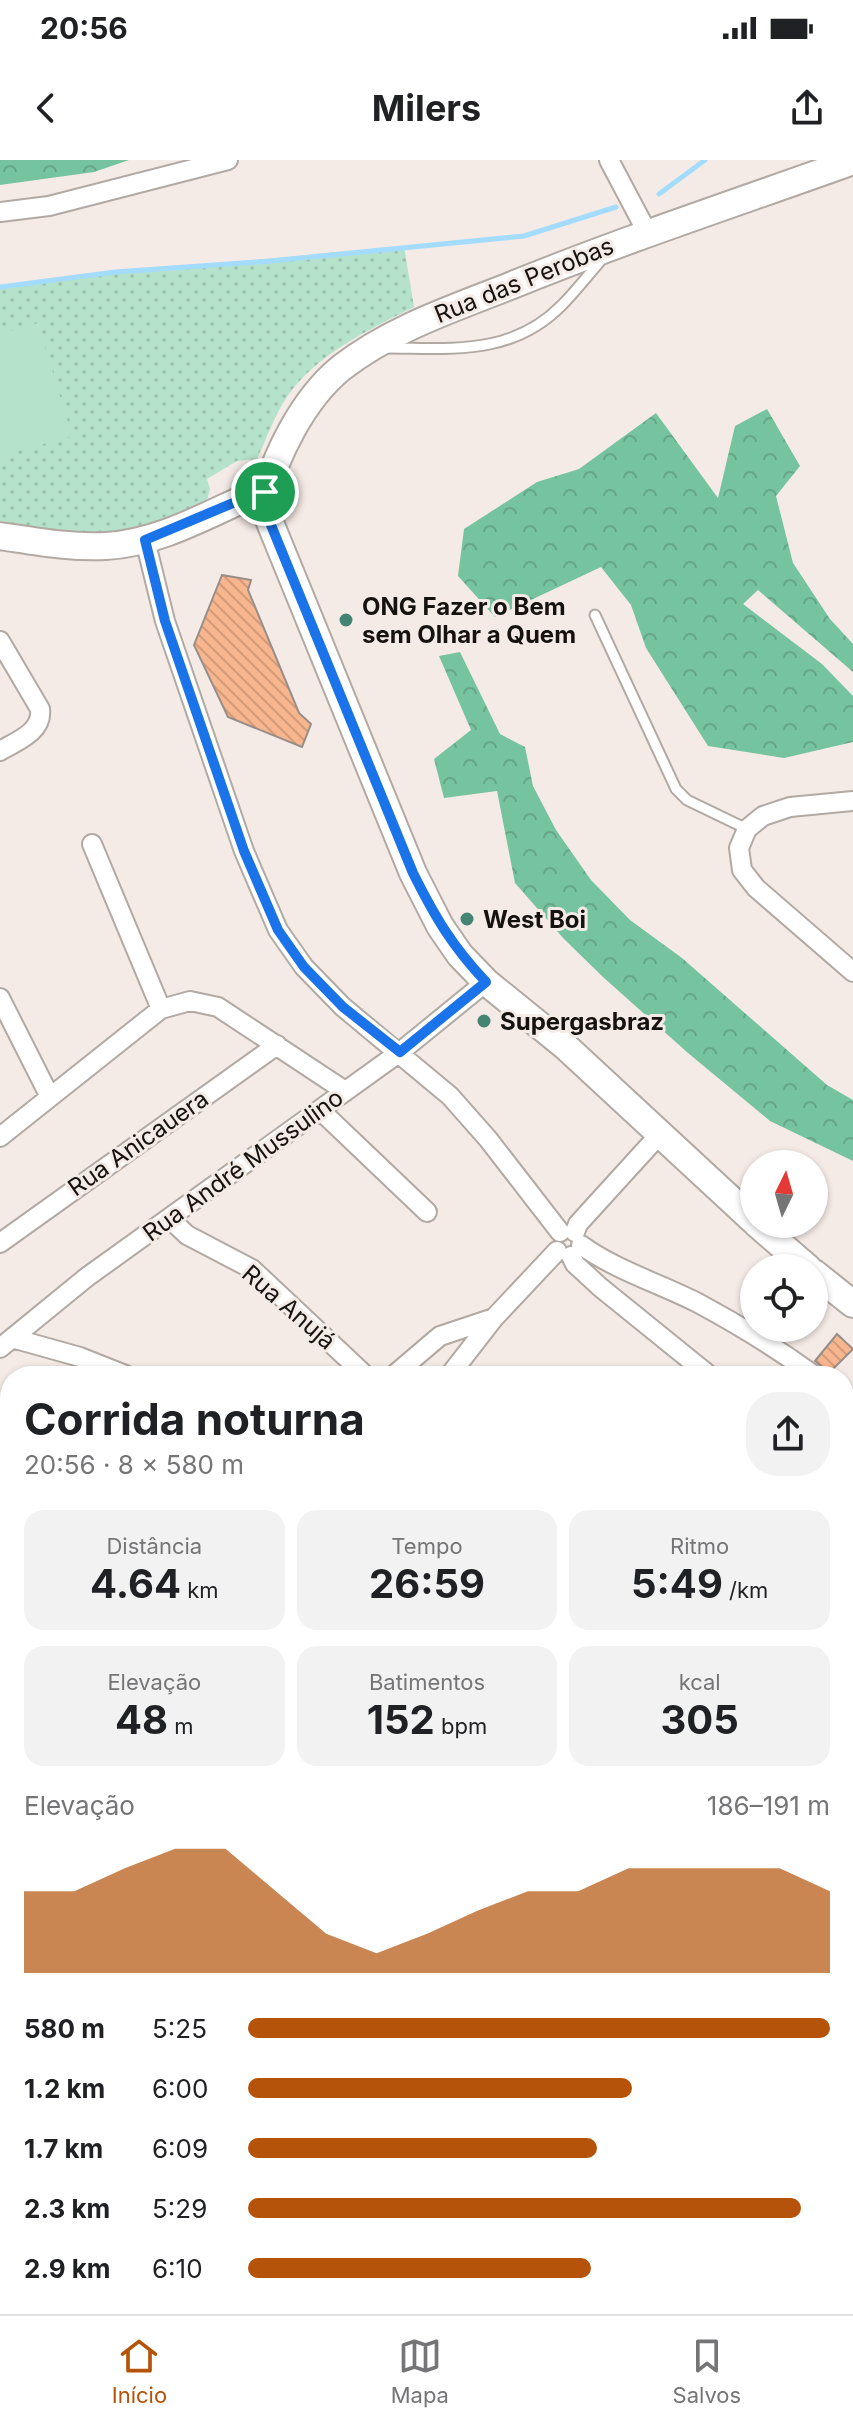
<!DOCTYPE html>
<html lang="pt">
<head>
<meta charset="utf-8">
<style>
	body { margin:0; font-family:Inter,sans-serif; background:#f2f2f2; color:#202124; height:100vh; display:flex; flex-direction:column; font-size:30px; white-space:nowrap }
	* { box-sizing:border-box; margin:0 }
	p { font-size:26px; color:#757577 }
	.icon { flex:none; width:44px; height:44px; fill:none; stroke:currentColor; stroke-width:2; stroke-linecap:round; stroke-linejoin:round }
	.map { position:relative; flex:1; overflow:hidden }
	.panel { position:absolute; left:0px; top:1206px; width:854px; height:948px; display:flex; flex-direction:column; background:#fff; border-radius:32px 32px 0 0; box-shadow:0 2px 6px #0004 }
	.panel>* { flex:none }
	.needle { width:52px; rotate:5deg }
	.tools { position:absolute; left:740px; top:990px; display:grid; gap:16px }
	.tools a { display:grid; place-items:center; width:88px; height:88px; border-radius:50%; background:#fff; box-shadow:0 2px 6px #0004; font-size:40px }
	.pin { position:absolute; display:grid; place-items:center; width:68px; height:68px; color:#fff; margin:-34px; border:4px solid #fff; border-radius:50%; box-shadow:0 2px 8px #0007 }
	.round { display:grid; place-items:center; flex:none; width:84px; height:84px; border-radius:32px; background:#f2f2f2 }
	.summary { display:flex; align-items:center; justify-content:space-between; height:136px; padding:0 24px }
	h1 { font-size:44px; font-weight:700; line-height:60px }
	.metrics { display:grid; grid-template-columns:repeat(3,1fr); gap:12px; height:136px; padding:8px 24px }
	.metrics div { display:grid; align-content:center; border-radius:20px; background:#f2f2f2; text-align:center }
	.metrics b { font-size:40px; font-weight:700 }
	.metrics small { font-size:22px; font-weight:400 }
	.metrics p { font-size:22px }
	.chart { height:224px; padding:16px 24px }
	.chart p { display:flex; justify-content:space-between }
	.chart svg { width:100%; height:144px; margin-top:8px; fill:#b45309; opacity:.7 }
	ul { padding:0 24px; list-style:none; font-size:26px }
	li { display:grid; grid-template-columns:128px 96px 1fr; align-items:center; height:60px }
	li i { height:20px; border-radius:10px; background:#b45309 }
	.status { display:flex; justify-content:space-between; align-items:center; height:56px; padding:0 40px; background:#fff; direction:ltr }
	.status svg { height:22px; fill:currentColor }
	header { display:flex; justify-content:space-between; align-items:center; height:104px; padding:0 24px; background:#fff; font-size:36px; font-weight:700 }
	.tabs { display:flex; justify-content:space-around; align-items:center; height:112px; border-top:2px solid #e0e0e0; background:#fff; font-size:22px; color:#757577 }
	.tabs a { display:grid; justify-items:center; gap:4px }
	.tabs .selected { color:#b45309 }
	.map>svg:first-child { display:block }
	.built { fill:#eeddd3 }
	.grass { fill:url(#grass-dots) }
	.forest { fill:url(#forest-crowns) }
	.pitch { fill:#b5e2ca }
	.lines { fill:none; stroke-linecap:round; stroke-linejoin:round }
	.stream { stroke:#a3dcfe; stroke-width:5 }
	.building { fill:url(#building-back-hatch); stroke:#978e89; stroke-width:2 }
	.lane-casing { stroke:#b2a9a3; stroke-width:13 }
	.street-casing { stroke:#b2a9a3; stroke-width:22 }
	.secondary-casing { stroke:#b2a9a3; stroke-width:30 }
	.lane { stroke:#fff; stroke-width:9 }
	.street { stroke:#fff; stroke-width:18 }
	.secondary { stroke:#fff; stroke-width:26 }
	.route-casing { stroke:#fff; stroke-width:16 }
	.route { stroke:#1a73e8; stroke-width:10 }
	.poi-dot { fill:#448473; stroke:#f5ebe6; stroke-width:3 }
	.labels { text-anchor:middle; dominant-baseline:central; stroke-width:6; stroke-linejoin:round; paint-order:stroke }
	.street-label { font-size:24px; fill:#151210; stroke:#f5ebe6 }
	.poi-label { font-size:24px; font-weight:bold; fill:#151210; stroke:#f5ebe6; text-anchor:start }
</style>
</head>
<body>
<div class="status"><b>20:56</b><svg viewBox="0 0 49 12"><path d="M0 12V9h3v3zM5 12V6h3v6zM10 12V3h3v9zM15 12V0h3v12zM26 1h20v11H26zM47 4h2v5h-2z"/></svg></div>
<header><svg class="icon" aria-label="back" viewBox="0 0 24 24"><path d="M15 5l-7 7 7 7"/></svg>Milers<svg class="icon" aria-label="share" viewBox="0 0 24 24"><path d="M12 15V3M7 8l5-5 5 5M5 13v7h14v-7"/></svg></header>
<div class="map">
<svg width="853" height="2154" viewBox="0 0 853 2154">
	<defs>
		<pattern id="grass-dots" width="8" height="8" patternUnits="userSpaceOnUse" patternTransform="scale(2)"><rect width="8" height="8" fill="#b5e2ca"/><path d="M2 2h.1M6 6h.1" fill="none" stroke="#9bc1ac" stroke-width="1.8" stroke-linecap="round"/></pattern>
		<pattern id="forest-crowns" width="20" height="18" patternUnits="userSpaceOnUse" patternTransform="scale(2)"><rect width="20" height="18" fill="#76c39f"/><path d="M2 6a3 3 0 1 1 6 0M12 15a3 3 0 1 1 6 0" fill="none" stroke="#65a688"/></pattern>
		<pattern id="building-back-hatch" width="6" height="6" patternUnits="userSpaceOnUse" patternTransform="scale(2)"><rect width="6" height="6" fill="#f8b68e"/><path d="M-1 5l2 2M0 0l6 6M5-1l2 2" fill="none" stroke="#d49b79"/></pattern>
	</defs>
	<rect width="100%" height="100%" fill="#f5ebe6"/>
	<path class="built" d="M10,1900V2060L0,2066V1905Z"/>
	<path class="grass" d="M404,86L414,147C370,169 315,195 287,237C274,256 267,278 257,299L237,301L207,319L210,329L207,340C166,364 117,376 69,378C46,379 23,375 0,374V127L102,114Z"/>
	<path class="forest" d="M0,0H129L94,12L0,25Z
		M767,249L800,306L776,336L793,403L830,459L853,484V512L758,430L743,444L822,504L853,536V582L784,598L708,586L646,488L631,445L601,407L495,457L458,416L464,369L537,322L579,309L656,253L718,338L735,266Z
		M460,492L500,574L525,587L533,626L556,670L591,720L630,760L682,798L827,925L853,940V1001L770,961L688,893L603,817L564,779L515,723L497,631L444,638L434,599L471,570L439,496Z"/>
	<path class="pitch" d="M38,163L72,276L0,296V174Z"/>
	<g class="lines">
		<path class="stream" d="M659,34L705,0
			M0,127L115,112L270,101L524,76L616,47"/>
	</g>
	<path class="building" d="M222,415L251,420L248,430L299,553L311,564L302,587L228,557L194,485Z
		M837,1174L853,1189L829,1213L815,1201Z"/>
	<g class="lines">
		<defs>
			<path id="lane" d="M387,188C452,188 512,196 562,145C576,131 589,114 603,98
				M595,455L676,629L687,640L747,669"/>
			<path id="street" d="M609,0L647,72
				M0,52L49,46L228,0
				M145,380L165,461L244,691L278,770L304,807L343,847L450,936L488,979L560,1072
				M0,481L40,549C43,572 17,581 0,591
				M853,641L790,647L763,656L747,669L739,688L742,710L756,728L853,812
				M92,684L161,849L190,841L218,847L345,931
				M0,838L50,937
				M320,950L427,1052
				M0,977L161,849
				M169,1058L187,1075L252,1109L366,1216
				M575,1072L578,1064L659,975
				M0,1083L277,885
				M581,1085C617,1111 659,1123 698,1143C739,1165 778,1189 815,1216
				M571,1096L575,1104L600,1127L710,1216
				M12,1178L80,1197L128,1216
				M0,1188L87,1117L400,892L486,822
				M393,1216L440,1176L494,1158
				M449,1216L494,1158L557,1091
				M844,1237L853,1244
				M844,1367L853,1378
				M0,1419L10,1408
				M0,1666L10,1673
				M844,1669L853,1662
				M844,1784L853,1791
				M0,1890L10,1883
				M844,1957L853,1964
				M0,2095L10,2088
				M844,2139L853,2145
				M433,2144L441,2154
				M610,2144L621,2154
				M191,2154L206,2144"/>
			<path id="secondary" d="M252,335L262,343L413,713L440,766L460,795L486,822L565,886L754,1061
				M262,343C276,295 302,240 341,208C391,169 452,149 510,126C623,80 739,42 853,1
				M0,376C34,381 71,388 106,386C158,383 205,356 252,335L265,332
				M757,1064L808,1108
				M814,1113L853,1144
				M844,1493L853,1486
				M300,2154L303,2144"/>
		</defs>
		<use href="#lane" class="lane-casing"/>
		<use href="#street" class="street-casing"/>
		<use href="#secondary" class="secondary-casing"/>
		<use href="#lane" class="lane"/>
		<use href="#street" class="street"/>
		<use href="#secondary" class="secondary"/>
	</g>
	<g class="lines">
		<defs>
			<path id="route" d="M265,332L262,343L413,713C435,757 452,786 486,822L400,892L343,847L304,807L278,770L244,691L165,461L145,380L252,335Z"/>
		</defs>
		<use href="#route" class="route-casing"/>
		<use href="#route" class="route"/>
	</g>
	<g class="poi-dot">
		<circle cx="346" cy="460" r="8"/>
		<circle cx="467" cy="759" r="8"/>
		<circle cx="484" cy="861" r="8"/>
	</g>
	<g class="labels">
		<g class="street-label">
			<text transform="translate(524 120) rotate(-22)">Rua das Perobas</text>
			<text transform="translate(138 983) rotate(-35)">Rua Anicauera</text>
			<text transform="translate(243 1005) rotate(-36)">Rua André Mussulino</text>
			<text transform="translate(289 1147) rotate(41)">Rua Anujá</text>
		</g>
		<g class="poi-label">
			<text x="362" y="446">ONG Fazer o Bem<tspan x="362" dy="28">sem Olhar a Quem</tspan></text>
			<text x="483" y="759">West Boi</text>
			<text x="500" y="861">Supergasbraz</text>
		</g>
	</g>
</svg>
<div class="tools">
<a><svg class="needle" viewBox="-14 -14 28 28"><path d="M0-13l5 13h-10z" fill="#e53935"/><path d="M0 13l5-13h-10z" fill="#757577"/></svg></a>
<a><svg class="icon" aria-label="locate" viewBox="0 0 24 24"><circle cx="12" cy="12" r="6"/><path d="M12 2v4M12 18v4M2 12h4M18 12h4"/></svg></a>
</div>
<div class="pin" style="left:265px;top:332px;background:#1e9e55"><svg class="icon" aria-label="arrive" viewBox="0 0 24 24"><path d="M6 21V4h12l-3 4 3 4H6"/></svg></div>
<section class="panel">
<div class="summary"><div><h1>Corrida noturna</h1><p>20:56 · 8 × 580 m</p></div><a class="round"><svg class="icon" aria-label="share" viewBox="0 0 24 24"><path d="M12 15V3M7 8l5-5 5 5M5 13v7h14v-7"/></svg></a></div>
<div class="metrics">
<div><p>Distância</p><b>4.64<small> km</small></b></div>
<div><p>Tempo</p><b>26:59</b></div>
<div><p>Ritmo</p><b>5:49<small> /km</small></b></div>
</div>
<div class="metrics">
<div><p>Elevação</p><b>48<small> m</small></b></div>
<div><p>Batimentos</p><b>152<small> bpm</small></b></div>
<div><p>kcal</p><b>305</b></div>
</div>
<div class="chart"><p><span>Elevação</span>186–191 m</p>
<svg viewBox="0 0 160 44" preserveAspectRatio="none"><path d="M0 44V19L10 19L20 12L30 6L40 6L50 19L60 32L70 38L80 32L90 25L100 19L110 19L120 12L130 12L140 12L150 12L160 19V44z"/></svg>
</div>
<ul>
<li><b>580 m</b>5:25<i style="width:100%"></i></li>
<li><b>1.2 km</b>6:00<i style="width:66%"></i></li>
<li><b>1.7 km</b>6:09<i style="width:60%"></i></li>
<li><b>2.3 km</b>5:29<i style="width:95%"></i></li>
<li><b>2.9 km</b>6:10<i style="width:59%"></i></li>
</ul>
</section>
</div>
<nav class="tabs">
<a class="selected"><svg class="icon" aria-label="home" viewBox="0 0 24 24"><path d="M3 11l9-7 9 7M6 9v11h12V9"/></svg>Início</a>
<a><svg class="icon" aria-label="map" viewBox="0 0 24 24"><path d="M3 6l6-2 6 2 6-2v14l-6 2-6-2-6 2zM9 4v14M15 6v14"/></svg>Mapa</a>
<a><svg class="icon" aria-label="saved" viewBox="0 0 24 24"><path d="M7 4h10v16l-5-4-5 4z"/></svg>Salvos</a>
</nav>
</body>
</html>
